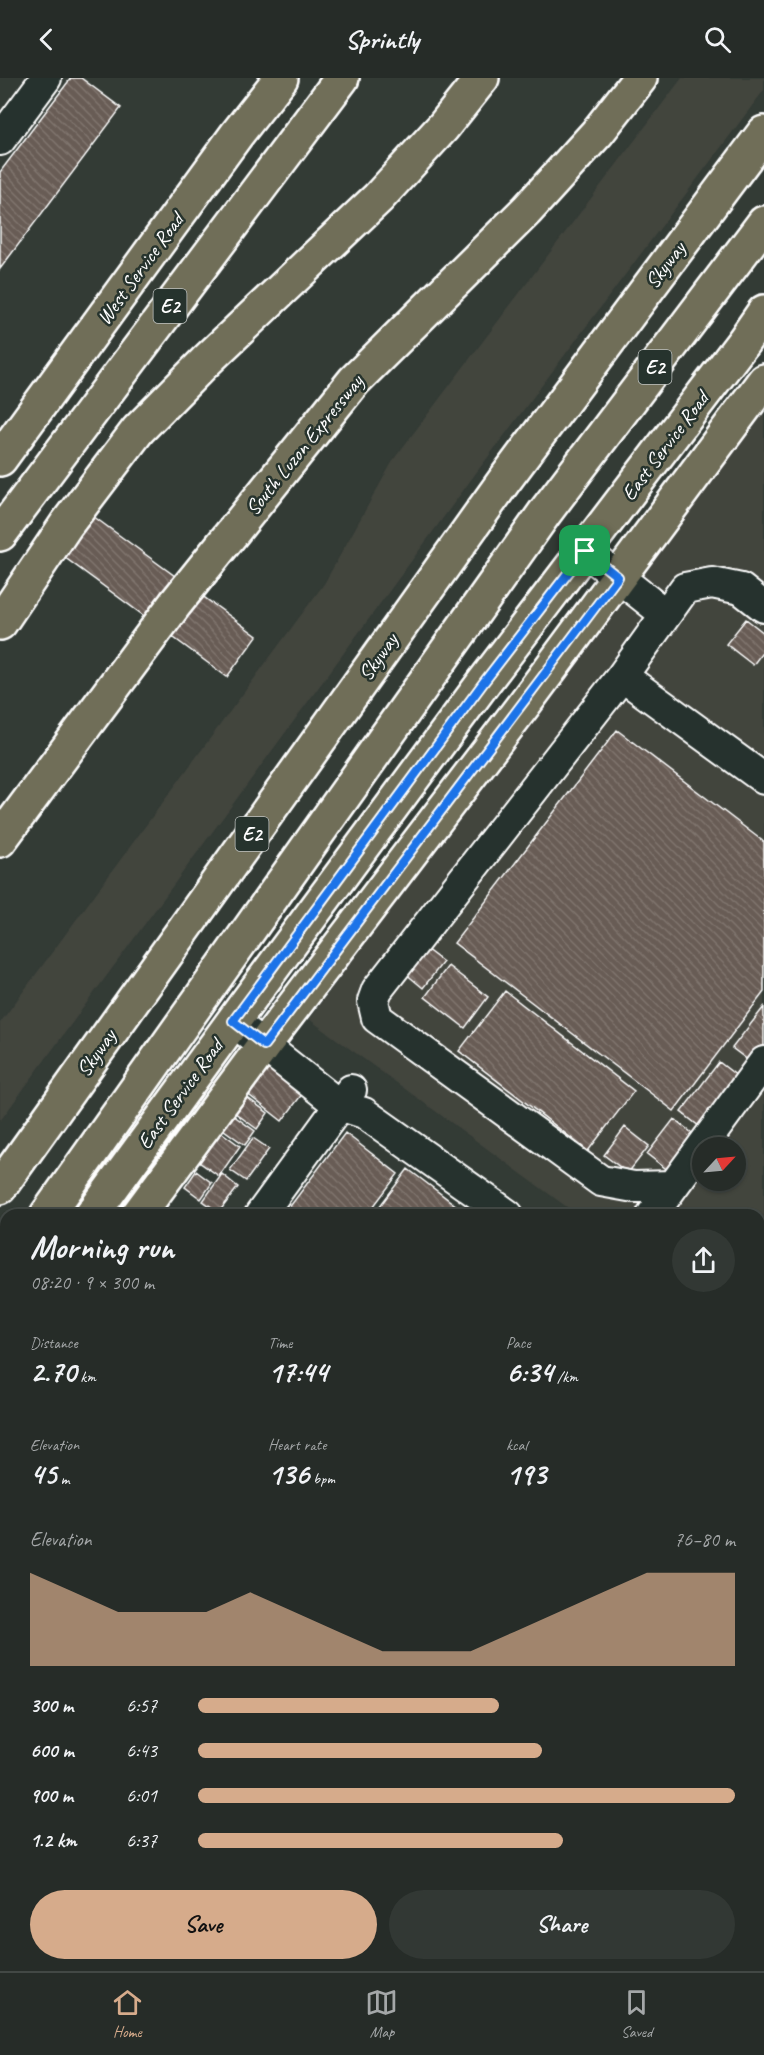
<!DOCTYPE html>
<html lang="en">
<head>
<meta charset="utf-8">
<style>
	body { margin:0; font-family:Caveat,sans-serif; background:#323834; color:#f1f3f6; height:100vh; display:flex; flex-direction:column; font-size:22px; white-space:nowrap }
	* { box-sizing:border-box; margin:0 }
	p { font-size:20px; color:#a4a7a8 }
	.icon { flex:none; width:33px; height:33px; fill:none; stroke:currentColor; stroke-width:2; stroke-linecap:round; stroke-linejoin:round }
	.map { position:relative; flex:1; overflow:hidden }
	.sheet { position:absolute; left:0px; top:1131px; width:765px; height:762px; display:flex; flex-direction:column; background:#262c28; border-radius:18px 18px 0 0; box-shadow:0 2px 4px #0004,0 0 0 2px #424845 }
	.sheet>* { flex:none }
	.needle { width:39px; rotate:64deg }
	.tools { position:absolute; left:692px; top:1059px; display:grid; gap:12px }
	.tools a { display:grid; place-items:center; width:54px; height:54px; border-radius:50%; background:#262c28; box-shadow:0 2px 4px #0004,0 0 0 2px #424845; font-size:30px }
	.pin { position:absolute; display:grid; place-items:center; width:51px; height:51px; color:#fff; margin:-26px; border-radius:12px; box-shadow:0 3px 9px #0006 }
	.round { display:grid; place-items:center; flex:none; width:63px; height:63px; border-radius:32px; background:#323834 }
	.head { display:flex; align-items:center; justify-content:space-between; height:102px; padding:0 30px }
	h1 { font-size:33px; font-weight:700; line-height:45px }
	.metrics { display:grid; grid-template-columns:repeat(3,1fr); gap:9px; height:102px; padding:6px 30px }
	.metrics div { display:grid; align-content:center }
	.metrics b { font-size:30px; font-weight:700 }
	.metrics small { font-size:16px; font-weight:400 }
	.metrics p { font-size:16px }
	.chart { height:168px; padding:12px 30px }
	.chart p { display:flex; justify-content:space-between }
	.chart svg { width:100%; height:108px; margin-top:6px; fill:#d6ab8b; opacity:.7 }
	.button { display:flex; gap:12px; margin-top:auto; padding:12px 30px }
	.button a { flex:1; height:69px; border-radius:36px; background:#d6ab8b; color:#111; font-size:24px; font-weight:700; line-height:69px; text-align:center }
	.button a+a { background:#323834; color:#f1f3f6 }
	ul { padding:0 30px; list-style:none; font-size:20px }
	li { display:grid; grid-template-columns:96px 72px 1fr; align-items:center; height:45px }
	li i { height:15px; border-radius:8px; background:#d6ab8b }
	header { display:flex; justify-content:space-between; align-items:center; height:78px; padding:0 30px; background:#262c28; font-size:27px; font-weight:700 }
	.tab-bar { display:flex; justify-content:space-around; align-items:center; height:84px; border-top:2px solid #424845; background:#262c28; font-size:16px; color:#a4a7a8 }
	.tab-bar a { display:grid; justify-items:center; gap:3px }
	.tab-bar .active { color:#d6ab8b }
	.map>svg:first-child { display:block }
	.built { fill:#43453e; fill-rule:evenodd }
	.building { fill:url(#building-back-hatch); stroke:#fff; stroke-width:1.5 }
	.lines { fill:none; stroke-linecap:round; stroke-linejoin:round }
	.minor-casing { stroke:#fff; stroke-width:34 }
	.major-casing { stroke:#fff; stroke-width:38 }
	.highway-casing { stroke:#fff; stroke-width:38 }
	.minor { stroke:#26332d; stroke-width:30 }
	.major { stroke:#706e59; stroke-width:33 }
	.highway { stroke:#706e59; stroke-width:33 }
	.route-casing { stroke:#fff; stroke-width:12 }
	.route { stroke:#1a73e8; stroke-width:8 }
	.labels { text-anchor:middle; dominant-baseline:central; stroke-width:5; stroke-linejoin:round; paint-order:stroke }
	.shield { fill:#26332d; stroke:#bec2c0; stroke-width:1.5 }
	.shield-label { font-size:20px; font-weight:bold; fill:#fff }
	.street-label { font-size:21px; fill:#fff; stroke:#26332d }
</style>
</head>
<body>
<header><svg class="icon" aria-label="back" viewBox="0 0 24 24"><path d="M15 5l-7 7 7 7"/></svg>Sprintly<svg class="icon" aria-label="search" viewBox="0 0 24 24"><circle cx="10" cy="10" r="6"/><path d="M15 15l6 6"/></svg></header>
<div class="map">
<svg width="764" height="1893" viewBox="0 0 764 1893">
	<defs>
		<pattern id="building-back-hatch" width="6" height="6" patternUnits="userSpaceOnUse" patternTransform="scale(1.5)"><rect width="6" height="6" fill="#685c54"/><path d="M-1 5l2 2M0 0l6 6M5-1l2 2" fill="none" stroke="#7f746e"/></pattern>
	</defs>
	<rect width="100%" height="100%" fill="#333b35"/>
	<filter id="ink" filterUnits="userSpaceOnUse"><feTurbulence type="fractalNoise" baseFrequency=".0167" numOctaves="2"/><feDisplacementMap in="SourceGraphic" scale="12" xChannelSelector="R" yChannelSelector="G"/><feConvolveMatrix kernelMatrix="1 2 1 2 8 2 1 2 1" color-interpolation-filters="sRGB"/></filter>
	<g filter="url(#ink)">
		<path class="built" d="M682,0H764V12L476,395L0,1043V945L324,506L394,381Z
			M764,325V1273L759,1269V1137H578L309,941ZM702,1070H735V1102H702Z"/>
		<path class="building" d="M71,0H81L121,30L0,191V94Z
			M86,433L257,558L227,599L56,473Z
			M746,541L764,555V572L753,587L726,566Z
			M617,652L764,764V914L674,1033L454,865Z
			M418,865L443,884L423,910L399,890Z
			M448,888L488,919L465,950L425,919Z
			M505,913L634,1013L588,1073L459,973Z
			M764,929V980L757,989L732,970Z
			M719,984L742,1002L704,1052L681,1034Z
			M266,986L303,1015L282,1043L245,1014Z
			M245,1018L268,1035L257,1051L234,1034Z
			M230,1035L255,1053L245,1067L220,1049Z
			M674,1041L701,1062L674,1097L647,1076Z
			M625,1049L649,1068L628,1095L604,1077Z
			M221,1054L240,1068L219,1098L199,1084Z
			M345,1055L398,1096L367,1137H288L285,1135Z
			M253,1060L269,1071L246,1103L230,1092Z
			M408,1091L458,1129L452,1137H373Z
			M196,1093L212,1105L201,1121L185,1109Z
			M222,1096L238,1109L219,1134L203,1123Z
			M759,1198L764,1202V1251L759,1247Z
			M6,1345V1385L0,1381V1353Z
			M0,1382L6,1387V1413L0,1409Z
			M764,1395V1454L759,1451V1401Z
			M759,1459L764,1463V1486L759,1492Z
			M6,1511V1550L0,1545V1519Z
			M6,1769V1825L0,1821V1777Z
			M764,1809V1857L759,1853V1816Z
			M3,1827L6,1829V1864L0,1860V1832Z
			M759,1880L764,1883V1893H720L725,1887H759Z
			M6,1883V1887H19L28,1893H0Z
			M30,1887H61L57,1893H32L28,1890Z
			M75,1887H92L101,1893H71Z
			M113,1887H151L146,1893H109Z
			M157,1887H195L203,1893H153Z
			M322,1887H387L382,1893H319L318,1892Z
			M514,1887L522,1893H464L457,1888Z
			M541,1887H560L555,1893H544L539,1889Z
			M562,1887H634L642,1893H557Z"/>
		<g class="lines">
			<defs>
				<path id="minor" d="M0,62L46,0
					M585,473L665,536
					M622,598L764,701
					M233,943L339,1027L364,1035L508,1137
					M672,1108L634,1109L601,1103L377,940L373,923L377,912L622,598L685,510L712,505L741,511L764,529
					M260,1137L351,1012
					M652,1137L764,984
					M759,1318L764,1321
					M0,1487L6,1479
					M759,1647L764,1650
					M0,1712L6,1716
					M759,1799L764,1792
					M236,1887L244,1893
					M658,1887L666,1893
					M687,1893L692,1887"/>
				<path id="major" d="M0,381L237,56L281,0
					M92,1137L245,927L484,604L744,263L764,234
					M138,1137L264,967L525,625L764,303
					M0,1264L6,1256
					M0,1323L6,1314"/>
				<path id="highway" d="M0,456L342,0
					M0,545L66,447L138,352L205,284L378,120L443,49L482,0
					M0,762L175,526L354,303L527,132L597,55L640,0
					M0,1109L504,403L764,55
					M47,1137L546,433L764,145
					M0,1200L6,1192"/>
			</defs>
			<use href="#minor" class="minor-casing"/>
			<use href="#major" class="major-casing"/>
			<use href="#highway" class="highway-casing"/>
			<use href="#minor" class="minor"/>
			<use href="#major" class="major"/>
			<use href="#highway" class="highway"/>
		</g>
	</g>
	<g class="lines" filter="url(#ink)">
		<defs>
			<path id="route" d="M585,473L618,499L264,967L233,943L484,604Z"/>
		</defs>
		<use href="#route" class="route-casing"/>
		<use href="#route" class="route"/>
	</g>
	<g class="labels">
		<g class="shield">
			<rect x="153.5" y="211" width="33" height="34" rx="4.5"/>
			<rect x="638.5" y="272" width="33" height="34" rx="4.5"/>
			<rect x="235.5" y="739" width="33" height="34" rx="4.5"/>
		</g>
		<g class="shield-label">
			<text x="170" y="228">E2</text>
			<text x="655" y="289">E2</text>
			<text x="252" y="756">E2</text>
		</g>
		<g class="street-label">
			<text transform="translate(665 187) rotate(-53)">Skyway</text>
			<text transform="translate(140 191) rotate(-54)">West Service Road</text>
			<text transform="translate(304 367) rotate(-51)">South Luzon Expressway</text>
			<text transform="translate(665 368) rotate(-53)">East Service Road</text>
			<text transform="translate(378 579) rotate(-55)">Skyway</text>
			<text transform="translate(96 975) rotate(-55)">Skyway</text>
			<text transform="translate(180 1016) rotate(-54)">East Service Road</text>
		</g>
	</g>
</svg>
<div class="tools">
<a><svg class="needle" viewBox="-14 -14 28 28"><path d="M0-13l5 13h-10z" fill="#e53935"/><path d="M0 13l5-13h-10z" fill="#a4a7a8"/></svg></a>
</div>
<div class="pin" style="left:585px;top:473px;background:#1e9e55"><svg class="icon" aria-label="arrive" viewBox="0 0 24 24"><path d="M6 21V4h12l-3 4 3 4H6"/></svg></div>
<section class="sheet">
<div class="head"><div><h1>Morning run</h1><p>08:20 · 9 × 300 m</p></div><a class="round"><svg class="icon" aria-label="share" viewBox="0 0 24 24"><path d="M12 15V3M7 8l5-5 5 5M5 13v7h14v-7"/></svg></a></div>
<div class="metrics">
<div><p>Distance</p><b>2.70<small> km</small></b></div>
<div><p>Time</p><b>17:44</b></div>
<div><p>Pace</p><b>6:34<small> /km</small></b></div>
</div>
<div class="metrics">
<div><p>Elevation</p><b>45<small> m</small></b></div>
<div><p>Heart rate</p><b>136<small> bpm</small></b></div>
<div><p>kcal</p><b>193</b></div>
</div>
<div class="chart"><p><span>Elevation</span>76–80 m</p>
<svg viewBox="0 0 160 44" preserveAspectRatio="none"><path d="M0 44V6L10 14L20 22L30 22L40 22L50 14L60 22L70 30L80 38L90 38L100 38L110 30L120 22L130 14L140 6L150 6L160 6V44z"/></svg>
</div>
<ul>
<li><b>300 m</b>6:57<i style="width:56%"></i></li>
<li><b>600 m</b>6:43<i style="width:64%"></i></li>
<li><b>900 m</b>6:01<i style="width:100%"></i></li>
<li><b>1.2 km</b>6:37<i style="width:68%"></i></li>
</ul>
<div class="button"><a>Save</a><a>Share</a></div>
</section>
</div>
<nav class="tab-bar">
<a class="active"><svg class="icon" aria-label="home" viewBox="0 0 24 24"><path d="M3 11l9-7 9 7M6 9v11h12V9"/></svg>Home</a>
<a><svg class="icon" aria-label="map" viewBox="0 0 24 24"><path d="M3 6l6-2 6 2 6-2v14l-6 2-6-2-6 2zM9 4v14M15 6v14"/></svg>Map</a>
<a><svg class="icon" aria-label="saved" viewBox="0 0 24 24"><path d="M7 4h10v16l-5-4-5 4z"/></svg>Saved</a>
</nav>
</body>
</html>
